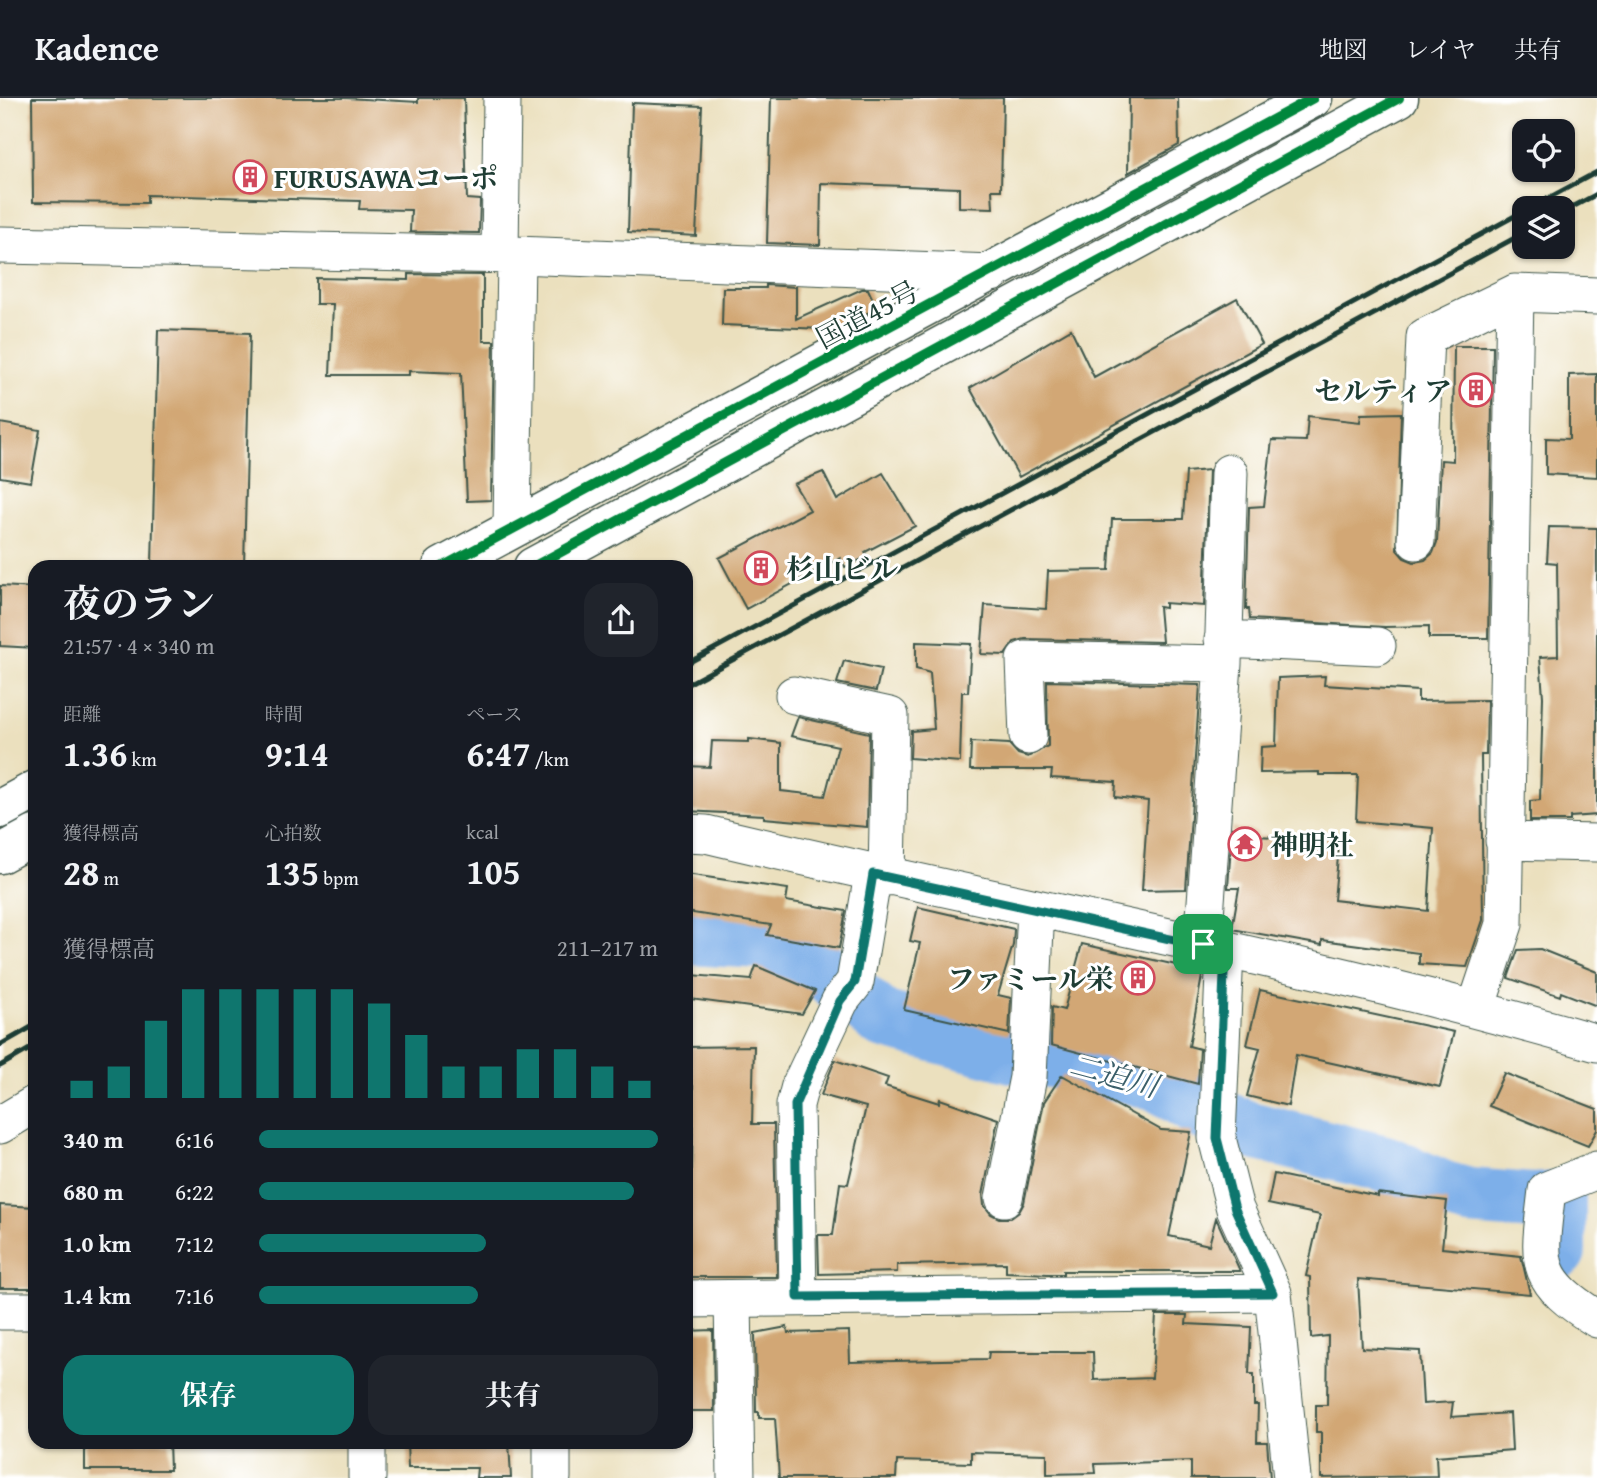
<!DOCTYPE html>
<html lang="ja">
<head>
<meta charset="utf-8">
<style>
	body { margin:0; font-family:"Gentium Book Plus","Noto Serif JP",serif; background:#20242c; color:#f1f3f6; height:100vh; display:flex; flex-direction:column; font-size:26px; white-space:nowrap }
	* { box-sizing:border-box; margin:0 }
	p { font-size:23px; color:#9ea1a6 }
	.icon { flex:none; width:38px; height:38px; fill:none; stroke:currentColor; stroke-width:2; stroke-linecap:round; stroke-linejoin:round }
	.map { position:relative; flex:1; overflow:hidden }
	.details { position:absolute; left:28px; top:462px; width:665px; height:889px; display:flex; flex-direction:column; background:#171b24; border-radius:21px; box-shadow:0 2px 5px #0004 }
	.details>* { flex:none }
	.controls { position:absolute; left:1512px; top:21px; display:grid; gap:14px }
	.controls a { display:grid; place-items:center; width:63px; height:63px; border-radius:14px; background:#171b24; box-shadow:0 2px 5px #0004; font-size:35px }
	.pin { position:absolute; display:grid; place-items:center; width:60px; height:60px; color:#fff; margin:-30px; border-radius:14px; box-shadow:0 4px 10px #0006 }
	.round { display:grid; place-items:center; flex:none; width:74px; height:74px; border-radius:21px; background:#20242c }
	.overview { display:flex; align-items:center; justify-content:space-between; height:119px; padding:0 35px }
	h1 { font-size:38px; font-weight:700; line-height:52px }
	.stats { display:grid; grid-template-columns:repeat(3,1fr); gap:10px; height:119px; padding:7px 35px }
	.stats div { display:grid; align-content:center }
	.stats b { font-size:35px; font-weight:700 }
	.stats small { font-size:19px; font-weight:400 }
	.stats p { font-size:19px }
	.chart { height:196px; padding:14px 35px }
	.chart p { display:flex; justify-content:space-between }
	.chart svg { width:100%; height:126px; margin-top:7px; stroke:#0f766e; stroke-width:6 }
	.action { display:flex; gap:14px; margin-top:auto; padding:14px 35px }
	.action a { flex:1; height:80px; border-radius:21px; background:#0f766e; color:#fff; font-size:28px; font-weight:700; line-height:80px; text-align:center }
	.action a+a { background:#20242c; color:#f1f3f6 }
	ul { padding:0 35px; list-style:none; font-size:23px }
	li { display:grid; grid-template-columns:112px 84px 1fr; align-items:center; height:52px }
	li i { height:18px; border-radius:9px; background:#0f766e }
	header { display:flex; align-items:center; gap:42px; box-sizing:border-box; height:98px; padding:0 35px; background:#171b24; border-bottom:2px solid #363941 }
	header strong { font-size:33px }
	nav { display:flex; gap:38px; margin-inline-start:auto; font-size:24px }
	.map>svg:first-child { display:block }
	.lines { fill:none; stroke-linecap:round; stroke-linejoin:round }
	.river { stroke:#7dafe9; stroke-width:58 }
	.building { fill:#d2a775 }
	.minor-casing { stroke:#3e5549; stroke-width:39 }
	.highway-casing { stroke:#3e5549; stroke-width:41 }
	.minor { stroke:#fff; stroke-width:37 }
	.highway { stroke:#fff; stroke-width:38 }
	.rail { stroke:#1f3d34; stroke-width:5 }
	.cycleway-casing { stroke:#fff; stroke-width:15 }
	.cycleway { stroke:#00873e; stroke-width:10 }
	.route-casing { stroke:#fff; stroke-width:14 }
	.route { stroke:#0f766e; stroke-width:9 }
	.labels { text-anchor:middle; dominant-baseline:central; stroke-width:6; stroke-linejoin:round; paint-order:stroke }
	.poi-label { font-size:28px; font-weight:bold; fill:#1f3d34; stroke:#fff; text-anchor:start }
	.street-label { font-size:28px; fill:#1f3d34; stroke:#fff }
	.water-label { font-size:30px; font-style:italic; fill:#3b5f6a; stroke:#fff }
</style>
</head>
<body>
<header>
<strong>Kadence</strong>
<nav><a>地図</a><a>レイヤ</a><a>共有</a></nav>
</header>
<div class="map">
<svg width="1597" height="1380" viewBox="0 0 1597 1380">
	<rect width="100%" height="100%" fill="#fff"/>
	<filter id="ink" filterUnits="userSpaceOnUse"><feTurbulence type="fractalNoise" baseFrequency=".0143" numOctaves="2"/><feDisplacementMap in="SourceGraphic" scale="14" xChannelSelector="R" yChannelSelector="G"/><feConvolveMatrix kernelMatrix="1 2 1 2 8 2 1 2 1" color-interpolation-filters="sRGB"/></filter>
	<filter id="wash" filterUnits="userSpaceOnUse"><feTurbulence type="fractalNoise" baseFrequency=".00686" numOctaves="4" result="noise"/><feDisplacementMap in="SourceGraphic" scale="28" xChannelSelector="R" yChannelSelector="G"/><feGaussianBlur stdDeviation="1.57" result="paint"/><feColorMatrix in="noise" values="0 0 0 0 0 0 0 0 0 0 0 0 0 0 0 0 0 1.4 0 .05"/><feComposite in="paint" operator="in"/></filter>
	<g filter="url(#wash)">
		<rect width="100%" height="100%" fill="#ebe0be"/>
		<g class="lines">
			<path class="river" d="M686,838L765,842L817,867L882,921L1012,956L1087,966L1157,984L1205,1014L1246,1031L1385,1066L1444,1092L1469,1099L1534,1104L1557,1102V1153"/>
		</g>
		<g id="blocks">
			<path class="building" d="M32,0H345L418,4V0H464L467,101L480,102L479,135L410,134L411,112L359,111L360,103L147,97V105L33,104Z
				M771,0H1003L1001,92H992L993,110L959,109V90L821,85L820,147L767,145Z
				M1129,0H1178L1179,47L1128,75Z
				M632,5L702,8L696,138L628,134Z
				M409,176L483,177V243H494L491,402L467,403L461,275L409,273V277H330L333,206H316V180L409,182Z
				M766,187L796,189V221L862,191H868L877,210L827,237L825,231L722,227L723,190H766Z
				M1237,200L1262,246L1019,379L970,290L1071,231L1094,279Z
				M158,232L250,235L244,467L182,469V466H152Z
				M1454,248H1493L1488,540H1429V528L1385,529L1250,521L1249,511H1246L1249,409L1264,408L1272,342L1306,343L1308,318L1360,324L1361,316L1401,315L1397,452L1404,460L1414,464L1425,462L1433,455L1437,444L1441,362L1453,363Z
				M1597,276V379L1546,376V340L1569,341V277Z
				M0,325L40,332L31,384L0,379Z
				M1209,372L1204,508L1165,505V510L1159,509L1162,544L1025,541L1014,544L1005,557L981,556L985,507L1046,511L1048,473L1109,472L1112,421H1183L1186,374Z
				M823,374L837,402L883,375L915,428L865,454L867,459L845,469L840,460L746,511L719,460L810,412L794,386Z
				M1549,429L1597,430V717L1570,719V723H1530V703L1540,702L1543,599L1540,559L1558,558L1557,465L1547,464Z
				M0,488L35,490V550L0,548Z
				M916,544L971,546L968,594H962L960,664L910,660L911,633L934,631L930,575L916,571Z
				M844,563L881,571L876,593L837,585Z
				M1325,578L1324,587L1418,593V603L1487,602L1486,657H1481L1483,822L1467,869L1419,866V855L1322,842V847L1232,831L1239,790H1228L1232,730L1257,734V738L1312,741V736L1340,737L1334,802L1428,813L1433,730L1356,723L1358,677H1319V674L1260,675L1261,649L1276,648L1278,580Z
				M1047,583L1200,587L1186,791L1142,792L1148,703L1115,699L1116,684L1051,680L1052,672H970L971,644L1009,646L1018,656L1028,659L1048,648Z
				M798,619L869,635L867,729L764,720V717L686,713V668L710,669L712,643L749,644V641L781,645V693L825,698L838,648L791,638Z
				M686,776L788,791L786,803L846,813L839,850L767,837L771,827L686,814Z
				M918,809L1014,831L1013,847L998,897L1011,900L1009,936L904,912L920,845L910,843Z
				M1082,846L1203,873L1189,948L1200,951L1198,986L1051,947L1052,909L1064,912Z
				M1540,851L1597,874V908L1561,894L1560,898L1508,880L1518,852Z
				M756,868L815,893L802,916L690,901L692,877L751,882Z
				M1260,892L1454,934L1440,989L1296,957L1288,1008L1247,998L1260,950L1247,947Z
				M754,948L752,1026H774L777,1179H686V1071H692L693,988H686V949Z
				M835,962L888,980L885,988L939,1005L940,1001L998,1021L983,1097L984,1107L991,1116L999,1120H1011L1019,1114L1024,1105L1044,1004L1062,977L1161,1032L1191,1034L1169,1138L1209,1147L1216,1120L1240,1173H1063V1176H1048L1006,1174V1165L897,1167V1174L819,1176L818,1137H833L840,1085L848,1086L866,1009L821,997Z
				M1504,975L1597,1011V1032L1588,1048L1489,1008Z
				M1274,1076L1378,1098V1095L1447,1103L1442,1150L1521,1158L1530,1196L1358,1181L1362,1250L1420,1253L1423,1306L1453,1304L1451,1319L1510,1315L1512,1352L1436,1358L1437,1378L1321,1380V1334H1316V1307H1327L1328,1238L1311,1240L1310,1179L1306,1178L1320,1117L1268,1106Z
				M0,1107L35,1109V1190H0Z
				M1156,1217H1187L1186,1226L1251,1229L1249,1276H1254V1307H1258L1257,1344H1267L1270,1380H1191V1363L1095,1366L1096,1375L1047,1376V1356L971,1354V1365L897,1363L896,1380H779L775,1320H759V1314H756L755,1235L787,1229L788,1235L849,1233L850,1264L988,1261L989,1254H1093L1094,1282L1152,1280Z
				M713,1232L714,1313H686V1233Z
				M85,1344H169L170,1372H85Z
				M407,1344H509L511,1380H476L477,1370H408Z"/>
		</g>
	</g>
	<g filter="url(#ink)">
		<use href="#blocks" fill-opacity="0" stroke="#3e5549" stroke-width="2"/>
		<g class="lines">
			<defs>
				<path id="minor" d="M0,147L516,157L992,175
					M500,157L502,0
					M512,430L516,157
					M1416,443L1425,239L1515,195
					M1223,541L1377,548
					M794,597L890,618L887,779
					M1028,638L1025,562L1223,566
					M686,735L706,736C1002,807 1304,860 1597,945
					M1504,743L1597,745
					M1203,846L1223,566L1229,375
					M1225,853L1217,1040L1235,1111L1273,1195L1292,1380
					M1476,910L1504,826L1515,195L1597,198
					M0,1027L35,1006
					M1597,1072L1547,1092C1539,1164 1531,1180 1597,1221
					M1004,1100L1028,979L1036,810
					M798,1199L795,1007L800,988L840,903L855,884L873,776
					M686,1201L1273,1195
					M733,1201L736,1380
					M0,1213H35
					M367,1344V1380
					M552,1344V1380"/>
				<path id="highway" d="M442,469L1313,0
					M533,469L1399,0
					M0,711L35,692
					M0,756L35,737"/>
			</defs>
			<use href="#minor" class="minor-casing"/>
			<use href="#highway" class="highway-casing"/>
			<use href="#minor" class="minor"/>
			<use href="#highway" class="highway"/>
			<path class="rail" d="M1530,110L1597,74
				M1563,114L1597,96
				M686,566L1524,113
				M686,587L1524,135
				M0,947L35,927
				M0,968L35,948"/>
			<defs>
				<path id="cycleway" d="M442,469L1313,0
					M533,469L1399,0"/>
			</defs>
			<use href="#cycleway" class="cycleway-casing"/>
			<use href="#cycleway" class="cycleway"/>
		</g>
	</g>
	<g class="lines" filter="url(#ink)">
		<defs>
			<path id="route" d="M873,776L1225,853L1217,1040L1235,1111L1273,1195L798,1199L795,1007L840,903L855,884Z"/>
		</defs>
		<use href="#route" class="route-casing"/>
		<use href="#route" class="route"/>
	</g>
	<defs>
		<symbol id="building-ring" viewBox="-11 -11 22 22"><circle r="9.5" fill="#fff" stroke="#d1495b" stroke-width="1.5"/><path d="M-4-6H4V6H1V3H-1V6H-4ZM-2.5-4.3h1.7v1.8h-1.7ZM.8-4.3h1.7v1.8H.8ZM-2.5-1h1.7V.8h-1.7ZM.8-1h1.7V.8H.8Z" fill="#d1495b"/></symbol>
		<symbol id="temple-ring" viewBox="-11 -11 22 22"><circle r="9.5" fill="#fff" stroke="#d1495b" stroke-width="1.5"/><path d="M0-6L5-2H3V0L6.5 2.5H4V6H1.5V3h-3V6H-4V2.5H-6.5L-3 0V-2H-5Z" fill="#d1495b"/></symbol>
	</defs>
	<g fill-rule="evenodd">
		<use href="#building-ring" x="231" y="60" width="38" height="38"/>
		<use href="#building-ring" x="1457" y="273" width="38" height="38"/>
		<use href="#building-ring" x="742" y="451" width="38" height="38"/>
		<use href="#temple-ring" x="1226" y="727" width="38" height="38"/>
		<use href="#building-ring" x="1119" y="861" width="38" height="38"/>
	</g>
	<g class="labels">
		<g class="poi-label">
			<text x="274" y="79">FURUSAWAコーポ</text>
			<text x="1452" y="292" text-anchor="end">セルティア</text>
			<text x="786" y="470">杉山ビル</text>
			<text x="1270" y="746">神明社</text>
			<text x="1114" y="880" text-anchor="end">ファミール栄</text>
		</g>
		<g class="street-label">
			<text transform="translate(867 216) rotate(-28)">国道45号</text>
		</g>
		<g class="water-label">
			<text transform="translate(1114 977) rotate(15)">二迫川</text>
		</g>
	</g>
</svg>
<div class="controls">
<a><svg class="icon" aria-label="locate" viewBox="0 0 24 24"><circle cx="12" cy="12" r="6"/><path d="M12 2v4M12 18v4M2 12h4M18 12h4"/></svg></a>
<a><svg class="icon" aria-label="layers" viewBox="0 0 24 24"><path d="M12 4l9 5-9 5-9-5zM3 14l9 5 9-5"/></svg></a>
</div>
<div class="pin" style="left:1203px;top:846px;background:#1e9e55"><svg class="icon" aria-label="arrive" viewBox="0 0 24 24"><path d="M6 21V4h12l-3 4 3 4H6"/></svg></div>
<section class="details">
<div class="overview"><div><h1>夜のラン</h1><p>21:57 · 4 × 340 m</p></div><a class="round"><svg class="icon" aria-label="share" viewBox="0 0 24 24"><path d="M12 15V3M7 8l5-5 5 5M5 13v7h14v-7"/></svg></a></div>
<div class="stats">
<div><p>距離</p><b>1.36<small> km</small></b></div>
<div><p>時間</p><b>9:14</b></div>
<div><p>ペース</p><b>6:47<small> /km</small></b></div>
</div>
<div class="stats">
<div><p>獲得標高</p><b>28<small> m</small></b></div>
<div><p>心拍数</p><b>135<small> bpm</small></b></div>
<div><p>kcal</p><b>105</b></div>
</div>
<div class="chart"><p><span>獲得標高</span>211–217 m</p>
<svg viewBox="0 0 160 44" preserveAspectRatio="none"><path d="M5 44V38M15 44V33M25 44V17M35 44V6M45 44V6M55 44V6M65 44V6M75 44V6M85 44V11M95 44V22M105 44V33M115 44V33M125 44V27M135 44V27M145 44V33M155 44V38"/></svg>
</div>
<ul>
<li><b>340 m</b>6:16<i style="width:100%"></i></li>
<li><b>680 m</b>6:22<i style="width:94%"></i></li>
<li><b>1.0 km</b>7:12<i style="width:57%"></i></li>
<li><b>1.4 km</b>7:16<i style="width:55%"></i></li>
</ul>
<div class="action"><a>保存</a><a>共有</a></div>
</section>
</div>
</body>
</html>
